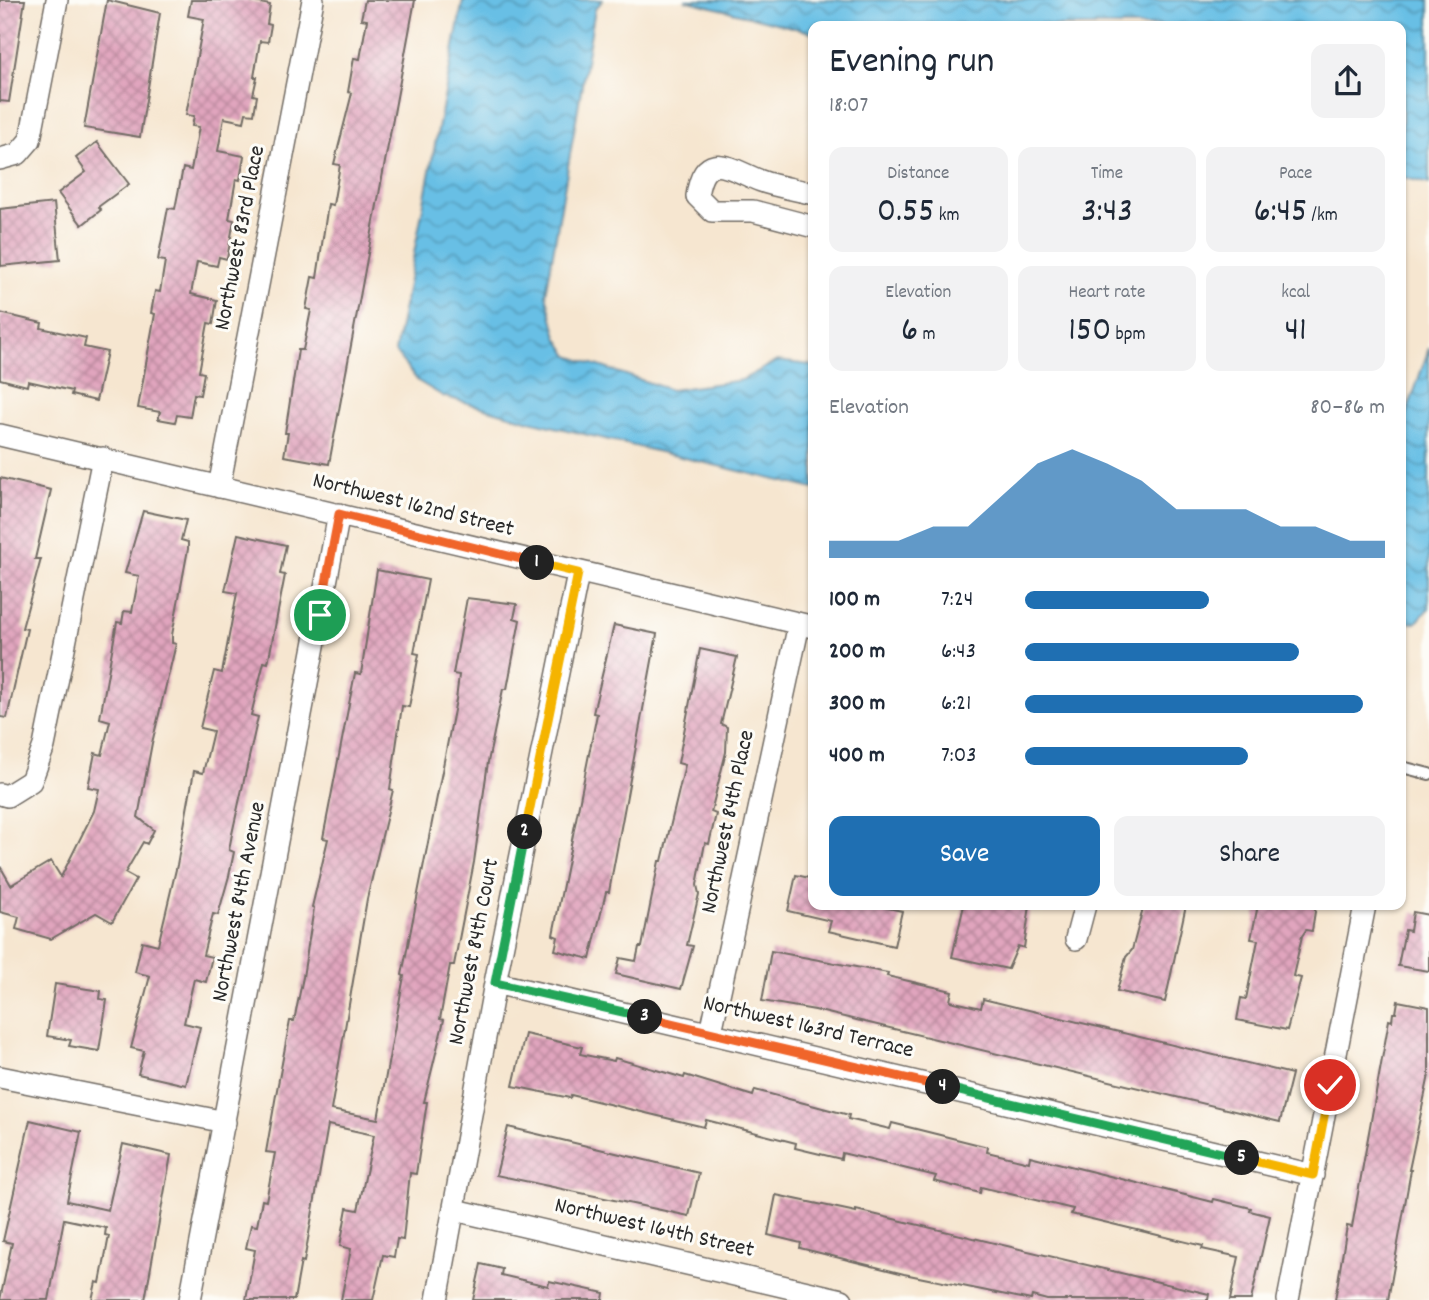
<!DOCTYPE html>
<html lang="en">
<head>
<meta charset="utf-8">
<style>
	body { margin:0; font-family:Dekko,sans-serif; background:#f2f2f3; color:#1f2937; height:100vh; display:flex; flex-direction:column; font-size:26px; white-space:nowrap }
	* { box-sizing:border-box; margin:0 }
	p { font-size:23px; color:#747a83 }
	.icon { flex:none; width:38px; height:38px; fill:none; stroke:currentColor; stroke-width:2; stroke-linecap:round; stroke-linejoin:round }
	.map { position:relative; flex:1; overflow:hidden }
	.side { position:absolute; left:808px; top:21px; width:598px; height:889px; display:flex; flex-direction:column; background:#fff; border-radius:14px; box-shadow:0 2px 5px #0004 }
	.side>* { flex:none }
	.pin { position:absolute; display:grid; place-items:center; width:60px; height:60px; color:#fff; margin:-30px; border:4px solid #fff; border-radius:50%; box-shadow:0 2px 7px #0007 }
	.km { position:absolute; width:35px; height:35px; margin:-18px; border-radius:50%; background:#222; color:#fff; font-size:19px; line-height:35px; text-align:center }
	.round { display:grid; place-items:center; flex:none; width:74px; height:74px; border-radius:14px; background:#f2f2f3 }
	.head { display:flex; align-items:center; justify-content:space-between; height:119px; padding:0 21px }
	h1 { font-size:38px; font-weight:600; line-height:52px }
	.stats { display:grid; grid-template-columns:repeat(3,1fr); gap:10px; height:119px; padding:7px 21px }
	.stats div { display:grid; align-content:center; border-radius:14px; background:#f2f2f3; text-align:center }
	.stats b { font-size:35px; font-weight:600 }
	.stats small { font-size:19px; font-weight:400 }
	.stats p { font-size:19px }
	.chart { height:196px; padding:14px 21px }
	.chart p { display:flex; justify-content:space-between }
	.chart svg { width:100%; height:126px; margin-top:7px; fill:#1f6fb2; opacity:.7 }
	.action { display:flex; gap:14px; margin-top:auto; padding:14px 21px }
	.action a { flex:1; height:80px; border-radius:14px; background:#1f6fb2; color:#fff; font-size:28px; font-weight:600; line-height:80px; text-align:center }
	.action a+a { background:#f2f2f3; color:#1f2937 }
	ul { padding:0 21px; list-style:none; font-size:23px }
	li { display:grid; grid-template-columns:112px 84px 1fr; align-items:center; height:52px }
	li i { height:18px; border-radius:9px; background:#1f6fb2 }
	.map>svg:first-child { display:block }
	.water { fill:url(#water-waves); stroke:#4a7588; stroke-width:2 }
	.building { fill:url(#building-cross-hatch) }
	.lines { fill:none; stroke-linecap:round; stroke-linejoin:round }
	.service-casing { stroke:#726c65; stroke-width:14 }
	.minor-casing { stroke:#726c65; stroke-width:24 }
	.service { stroke:#fff; stroke-width:10 }
	.minor { stroke:#fff; stroke-width:21 }
	.split-1-casing { stroke:#fff; stroke-width:14 }
	.split-2-casing { stroke:#fff; stroke-width:14 }
	.split-3-casing { stroke:#fff; stroke-width:14 }
	.split-4-casing { stroke:#fff; stroke-width:14 }
	.split-5-casing { stroke:#fff; stroke-width:14 }
	.split-6-casing { stroke:#fff; stroke-width:14 }
	.split-1 { stroke:#f0652b; stroke-width:9 }
	.split-2 { stroke:#f5b400; stroke-width:9 }
	.split-3 { stroke:#22a559; stroke-width:9 }
	.split-4 { stroke:#f0652b; stroke-width:9 }
	.split-5 { stroke:#22a559; stroke-width:9 }
	.split-6 { stroke:#f5b400; stroke-width:9 }
	.labels { text-anchor:middle; dominant-baseline:central; stroke-width:6; stroke-linejoin:round; paint-order:stroke }
	.street-label { font-size:23px; fill:#2b2b2b; stroke:#fdfcf7 }
</style>
</head>
<body>
<div class="map">
<svg width="1429" height="1300" viewBox="0 0 1429 1300">
	<defs>
		<pattern id="water-waves" width="16" height="10" patternUnits="userSpaceOnUse" patternTransform="scale(1.75)"><rect width="16" height="10" fill="#68bfe5"/><path d="M0 5q4-4 8 0t8 0" fill="none" stroke="#569bba"/></pattern>
		<pattern id="building-cross-hatch" width="8" height="8" patternUnits="userSpaceOnUse" patternTransform="scale(1.75)"><rect width="8" height="8" fill="#e1a5be"/><path d="M0 0l8 8M0 8l8-8" fill="none" stroke="#b7879b"/></pattern>
	</defs>
	<rect width="100%" height="100%" fill="#fdfcf7"/>
	<filter id="ink" filterUnits="userSpaceOnUse"><feTurbulence type="fractalNoise" baseFrequency=".0143" numOctaves="2"/><feDisplacementMap in="SourceGraphic" scale="14" xChannelSelector="R" yChannelSelector="G"/><feConvolveMatrix kernelMatrix="1 2 1 2 8 2 1 2 1" color-interpolation-filters="sRGB"/></filter>
	<filter id="wash" filterUnits="userSpaceOnUse"><feTurbulence type="fractalNoise" baseFrequency=".00686" numOctaves="4" result="noise"/><feDisplacementMap in="SourceGraphic" scale="28" xChannelSelector="R" yChannelSelector="G"/><feGaussianBlur stdDeviation="1.57" result="paint"/><feColorMatrix in="noise" values="0 0 0 0 0 0 0 0 0 0 0 0 0 0 0 0 0 1.4 0 .05"/><feComposite in="paint" operator="in"/></filter>
	<g filter="url(#wash)">
		<rect width="100%" height="100%" fill="#f6e6d0"/>
		<path class="water" d="M463,0H603L595,9L546,294L557,337L569,356L671,390L742,380L777,361L810,365L814,368V489L534,422L443,396L418,381L395,352Z
			M685,0H1429V184L1402,177V26H814V33Z
			M1429,348V608L1416,623L1402,622V427Z"/>
		<g id="blocks">
			<path class="building" d="M0,0H25L9,102L0,101Z
				M107,0L160,13L140,137L84,128Z
				M191,0H245L270,5L267,24L271,25L268,42L260,41L254,77H257L253,95L257,96L254,114L246,113L244,122L224,118L218,151L244,156L240,180L236,179L229,219L234,220L227,259L219,257L217,266L197,262L191,294L217,300L213,324L208,323L199,372L204,373L200,395L194,394L190,417L177,415L175,422L158,419L160,412L138,408L155,314L151,313L155,291L160,292L165,261L158,260L168,208L175,209L183,168L191,170L199,127L192,126L194,116L186,115L204,19L188,16Z
				M365,0H415L329,464L284,456L288,433H285L298,350H303L311,310L306,309L312,277L317,278L328,204L333,205L340,165L334,164L352,93L348,92L354,58L360,59L367,20L361,19Z
				M97,142L129,184L98,207L101,210L82,225L58,193L86,172L76,158Z
				M54,203L60,260L1,266L0,209Z
				M0,313L42,323L41,328L86,338L84,347L107,352L96,401L71,395L72,391L28,381L27,386L0,379Z
				M0,478L51,490L35,559H41L22,628L27,629L7,718L0,717Z
				M143,511L186,520L181,540L188,542V549L172,635V643L176,644L152,743L138,817L154,830L147,844L143,842L125,873L136,879L112,922L96,913L51,939L16,929L19,917L0,912V866L11,885L51,861L61,877L94,811L99,789L88,787L95,753L102,755L110,721L100,718L117,622L122,623L124,611L132,612L139,576L125,573Z
				M238,534L286,545L280,574L285,575L268,663L264,662L251,715L258,717L232,834L229,850L234,852L229,876L218,915L213,914L203,955L212,957L206,982L194,979L184,1023L200,1027L186,1085L138,1074L144,1051L131,1048L150,976L135,972L142,941L158,945L177,865L194,771L203,773L213,731L200,728L214,671L222,673L237,593L225,591Z
				M377,570L428,580L414,653L419,654L409,707L402,706L390,789L393,790L367,899L331,1110L378,1119L404,976L402,975L456,700L459,675L453,674L467,598L517,604L514,618L520,620L507,689H503L488,762L474,862L454,965H450L440,1019L444,1020L424,1102H427L416,1174L410,1173L403,1240L397,1239L394,1257L383,1255L373,1300H341L351,1249L340,1246L347,1208L358,1210L374,1135L328,1125L304,1262L301,1261L294,1300H246L255,1250L246,1248L251,1225L257,1226L262,1200L266,1201L275,1153L266,1152L276,1095L290,1021H294L303,977L314,908L312,907L328,839L323,838L355,673L361,674Z
				M614,625L657,634L609,892H606L590,959L555,950L558,937L553,935L597,714L593,713Z
				M700,649L737,657L721,724L727,727L726,752L711,812L716,814L709,844L705,843L697,885L699,894L687,945L693,946L681,989L616,974L620,958L636,961L639,947H642L659,861H662L685,765L678,763Z
				M796,875L814,879V905H874L902,911L894,946L828,931L831,921L788,911Z
				M964,905H1030L1024,948L1018,946L1008,969L952,957Z
				M1144,905H1186L1165,1002L1117,991L1126,957L1132,950Z
				M1258,905H1316L1312,931L1306,930L1302,936L1293,976L1301,978L1287,1030L1237,1020L1241,998L1246,999L1258,940L1251,939Z
				M1413,912L1429,915V971L1398,966L1405,930L1410,931Z
				M771,951L888,973L887,976L952,991L950,1001L981,1008L983,999L1292,1074L1280,1122L815,1010L762,1001Z
				M55,984L101,991L100,999L107,1000L99,1051L69,1046L71,1040L47,1036Z
				M1398,1001L1429,1007V1075L1409,1170H1411L1388,1300H1335L1347,1226L1352,1227L1389,1020L1392,1021L1393,1013H1396Z
				M525,1034L582,1047L580,1054L614,1061L615,1058L684,1078L685,1075L753,1096L755,1090L849,1115L848,1119L890,1129L892,1123L988,1147L987,1152L1029,1162L1030,1156L1213,1202L1214,1199L1251,1208L1250,1211L1270,1216L1251,1300H1230L1239,1257L1202,1249L1203,1246L1071,1214L1073,1209L981,1187L980,1193L934,1181L936,1176L842,1153L841,1159L795,1148L796,1143L706,1120L704,1127L571,1095L570,1098L513,1086Z
				M30,1120L81,1132L67,1201L108,1210L123,1144L171,1155L145,1300H92L96,1282L100,1283L109,1236L105,1235L106,1228L64,1219L49,1300H0L12,1243L3,1241Z
				M508,1127L699,1173L689,1216L496,1175Z
				M776,1195L856,1212V1210L1209,1294L1208,1300H1047L1032,1296L1031,1300L904,1274L800,1248L801,1243L768,1235Z
				M481,1264L502,1269L501,1275L548,1286L549,1281L604,1293L603,1300H473Z"/>
		</g>
	</g>
	<g filter="url(#ink)">
		<use href="#blocks" fill-opacity="0" stroke="#726c65" stroke-width="2"/>
		<g class="lines">
			<defs>
				<path id="service" d="M1402,767L1429,774"/>
				<path id="minor" d="M0,159L18,154L30,140L57,0
					M814,194C796,189 777,187 761,181C730,169 704,147 697,196L712,211H753L814,227
					M0,435L814,627
					M219,487L313,0
					M0,794L7,796L31,781L44,746L103,458
					M1076,939L1085,905
					M495,983L1313,1175
					M711,1032L799,624
					M0,1077L225,1122
					M455,1210L842,1300
					M190,1300L339,514
					M437,1300L495,983L578,574
					M1288,1300L1365,905"/>
			</defs>
			<use href="#service" class="service-casing"/>
			<use href="#minor" class="minor-casing"/>
			<use href="#service" class="service"/>
			<use href="#minor" class="minor"/>
		</g>
	</g>
	<g class="lines" filter="url(#ink)">
		<defs>
			<path id="split-1" d="M320,615L339,514L537,563"/>
			<path id="split-2" d="M525,832L578,573L537,563"/>
			<path id="split-3" d="M525,832L495,983L645,1017"/>
			<path id="split-4" d="M645,1017L943,1087"/>
			<path id="split-5" d="M943,1087L1242,1158"/>
			<path id="split-6" d="M1242,1158L1313,1175L1330,1085"/>
		</defs>
		<use href="#split-1" class="split-1-casing"/>
		<use href="#split-2" class="split-2-casing"/>
		<use href="#split-3" class="split-3-casing"/>
		<use href="#split-4" class="split-4-casing"/>
		<use href="#split-5" class="split-5-casing"/>
		<use href="#split-6" class="split-6-casing"/>
		<use href="#split-1" class="split-1"/>
		<use href="#split-2" class="split-2"/>
		<use href="#split-3" class="split-3"/>
		<use href="#split-4" class="split-4"/>
		<use href="#split-5" class="split-5"/>
		<use href="#split-6" class="split-6"/>
	</g>
	<g class="labels">
		<g class="street-label">
			<text transform="translate(241 238) rotate(-79)">Northwest 83rd Place</text>
			<text transform="translate(413 506) rotate(14)">Northwest 162nd Street</text>
			<text transform="translate(729 822) rotate(-78)">Northwest 84th Place</text>
			<text transform="translate(240 902) rotate(-79)">Northwest 84th Avenue</text>
			<text transform="translate(475 952) rotate(-79)">Northwest 84th Court</text>
			<text transform="translate(808 1028) rotate(13)">Northwest 163rd Terrace</text>
			<text transform="translate(654 1229) rotate(13)">Northwest 164th Street</text>
		</g>
	</g>
</svg>
<div class="pin" style="left:320px;top:615px;background:#1e9e55"><svg class="icon" aria-label="arrive" viewBox="0 0 24 24"><path d="M6 21V4h12l-3 4 3 4H6"/></svg></div>
<div class="pin" style="left:1330px;top:1085px;background:#d93025"><svg class="icon" aria-label="check" viewBox="0 0 24 24"><path d="M5 12l5 5 9-10"/></svg></div>
<b class="km" style="left:537px;top:563px">1</b>
<b class="km" style="left:525px;top:832px">2</b>
<b class="km" style="left:645px;top:1017px">3</b>
<b class="km" style="left:943px;top:1087px">4</b>
<b class="km" style="left:1242px;top:1158px">5</b>
<section class="side">
<div class="head"><div><h1>Evening run</h1><p>18:07</p></div><a class="round"><svg class="icon" aria-label="share" viewBox="0 0 24 24"><path d="M12 15V3M7 8l5-5 5 5M5 13v7h14v-7"/></svg></a></div>
<div class="stats">
<div><p>Distance</p><b>0.55<small> km</small></b></div>
<div><p>Time</p><b>3:43</b></div>
<div><p>Pace</p><b>6:45<small> /km</small></b></div>
</div>
<div class="stats">
<div><p>Elevation</p><b>6<small> m</small></b></div>
<div><p>Heart rate</p><b>150<small> bpm</small></b></div>
<div><p>kcal</p><b>41</b></div>
</div>
<div class="chart"><p><span>Elevation</span>80–86 m</p>
<svg viewBox="0 0 160 44" preserveAspectRatio="none"><path d="M0 44V38L10 38L20 38L30 33L40 33L50 22L60 11L70 6L80 11L90 17L100 27L110 27L120 27L130 33L140 33L150 38L160 38V44z"/></svg>
</div>
<ul>
<li><b>100 m</b>7:24<i style="width:51%"></i></li>
<li><b>200 m</b>6:43<i style="width:76%"></i></li>
<li><b>300 m</b>6:21<i style="width:94%"></i></li>
<li><b>400 m</b>7:03<i style="width:62%"></i></li>
</ul>
<div class="action"><a>Save</a><a>Share</a></div>
</section>
</div>
</body>
</html>
